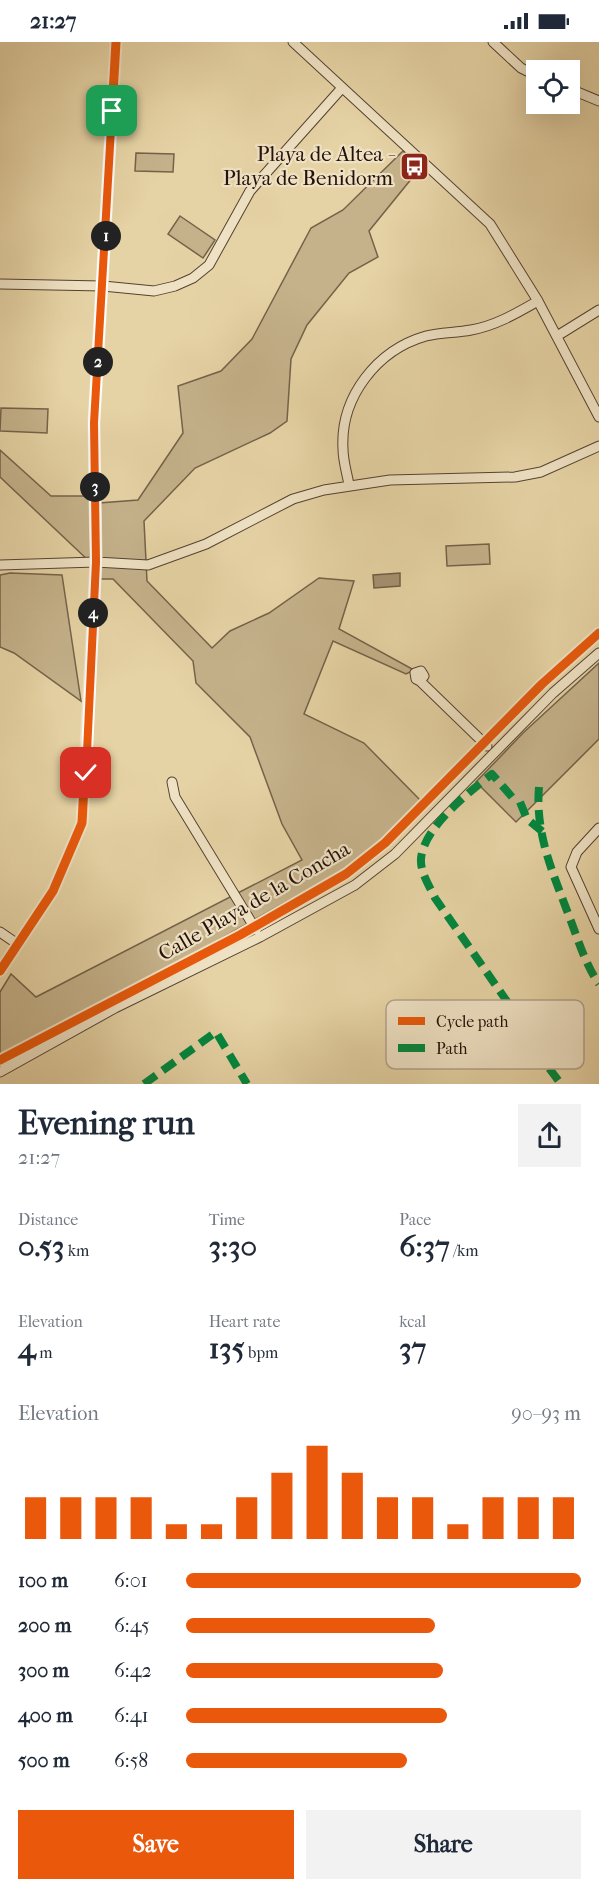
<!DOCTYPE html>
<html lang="en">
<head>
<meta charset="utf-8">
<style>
	body { margin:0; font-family:"IM FELL French Canon",serif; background:#f2f2f3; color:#1f2937; height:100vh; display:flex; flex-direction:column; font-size:22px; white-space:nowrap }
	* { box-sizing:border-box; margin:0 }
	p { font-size:20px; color:#747a83 }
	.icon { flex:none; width:33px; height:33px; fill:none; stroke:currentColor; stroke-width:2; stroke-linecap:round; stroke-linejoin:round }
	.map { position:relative; height:1042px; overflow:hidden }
	.panel { display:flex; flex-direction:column; background:#fff; flex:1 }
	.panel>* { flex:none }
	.fabs { position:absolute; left:526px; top:18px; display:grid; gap:12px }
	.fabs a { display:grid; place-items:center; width:54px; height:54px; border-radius:0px; background:#fff; box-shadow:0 6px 24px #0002; font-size:30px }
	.pin { position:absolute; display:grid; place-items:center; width:51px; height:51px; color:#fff; margin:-26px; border-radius:12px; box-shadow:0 3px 9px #0006 }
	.km { position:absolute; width:30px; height:30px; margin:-15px; border-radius:50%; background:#222; color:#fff; font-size:16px; line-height:30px; text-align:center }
	.round { display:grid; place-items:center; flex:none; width:63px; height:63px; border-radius:0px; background:#f2f2f3 }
	.headline { display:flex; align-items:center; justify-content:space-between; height:102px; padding:0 18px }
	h1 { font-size:33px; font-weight:700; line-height:45px }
	.stats { display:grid; grid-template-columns:repeat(3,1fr); gap:9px; height:102px; padding:6px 18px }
	.stats div { display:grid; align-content:center }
	.stats b { font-size:30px; font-weight:700 }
	.stats small { font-size:16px; font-weight:400 }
	.stats p { font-size:16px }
	.chart { height:168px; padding:12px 18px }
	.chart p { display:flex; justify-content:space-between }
	.chart svg { width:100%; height:108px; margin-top:6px; stroke:#ea580c; stroke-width:6 }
	.cta { display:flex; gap:12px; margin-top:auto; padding:12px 18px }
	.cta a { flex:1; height:69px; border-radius:0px; background:#ea580c; color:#fff; font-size:24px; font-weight:700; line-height:69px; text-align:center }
	.cta a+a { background:#f2f2f3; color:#1f2937 }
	ul { padding:0 18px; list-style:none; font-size:20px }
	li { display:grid; grid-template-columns:96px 72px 1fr; align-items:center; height:45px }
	li i { height:15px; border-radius:8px; background:#ea580c }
	.status { display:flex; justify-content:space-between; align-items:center; height:42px; padding:0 30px; background:#fff; direction:ltr }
	.status svg { height:16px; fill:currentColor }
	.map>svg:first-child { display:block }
	.green { fill:#c5b28b; stroke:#74624a; stroke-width:1.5 }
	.water { fill:#a49170; stroke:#715e47; stroke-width:1.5 }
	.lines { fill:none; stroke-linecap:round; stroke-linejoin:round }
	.street-casing { stroke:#544231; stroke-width:11 }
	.street { stroke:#efe2c4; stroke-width:9 }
	.quiet { stroke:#00873e; stroke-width:8; stroke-dasharray:15 8; stroke-linecap:butt }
	.cycleway-casing { stroke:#efe2c4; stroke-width:13 }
	.cycleway { stroke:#e8590c; stroke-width:9 }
	.route-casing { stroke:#fff; stroke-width:12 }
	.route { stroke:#ea580c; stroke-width:8 }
	.labels { text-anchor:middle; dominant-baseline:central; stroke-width:4.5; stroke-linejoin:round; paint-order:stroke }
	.poi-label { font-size:21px; fill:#24110a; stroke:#efe2c4; text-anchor:end }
	.street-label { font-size:21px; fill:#24110a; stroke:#efe2c4 }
	.key { fill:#efe2c4; stroke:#b2a38c; stroke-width:1.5 }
	.key-label { font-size:16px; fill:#24110a }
</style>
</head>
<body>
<div class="status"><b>21:27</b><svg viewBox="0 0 49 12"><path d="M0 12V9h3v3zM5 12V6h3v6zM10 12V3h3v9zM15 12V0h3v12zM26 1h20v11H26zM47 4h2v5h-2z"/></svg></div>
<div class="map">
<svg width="599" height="1042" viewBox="0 0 599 1042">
	<rect width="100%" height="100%" fill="#e6d3a5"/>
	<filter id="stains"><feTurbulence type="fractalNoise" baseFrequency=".00333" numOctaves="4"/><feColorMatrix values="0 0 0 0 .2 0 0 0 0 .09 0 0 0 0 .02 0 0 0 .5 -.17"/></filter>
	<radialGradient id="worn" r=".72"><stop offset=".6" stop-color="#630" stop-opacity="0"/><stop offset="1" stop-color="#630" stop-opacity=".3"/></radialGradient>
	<path class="green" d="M403,109L421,125L369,189L378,215L349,231L307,283L291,317L287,379L270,391L195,426L144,479L147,539L212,606L230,589L269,571L319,536L354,539L339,587L414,628L406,632L333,599L304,672L364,701L421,759L378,803L343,828L163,929L0,1012V950L11,932L36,955L302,818L282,782L250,695L196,641L193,619L113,537H100L99,461L138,458L183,391L178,344L221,329L252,297L311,186L343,168Z
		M136,111L174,112L173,130L135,129Z
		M180,174L215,198L203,216L168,192Z
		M1,366L48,367L47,391L0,389Z
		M0,408L51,454H90V520L0,435Z
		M489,502L490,522L447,524L446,504Z
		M10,531L62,533L81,659L14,611L0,605V533Z
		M599,621V697L516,780L476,740L523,691Z"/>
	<path class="water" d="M400,531V544L374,546L373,533Z"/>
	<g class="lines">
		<defs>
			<path id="street" d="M293,0L490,182L538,259L599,375
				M493,0L521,26L537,34
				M570,47L599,59
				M0,242L103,244L154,249L175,244L193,236L209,223L250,149L341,47
				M557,294L599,268
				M349,443C347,431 343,419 343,407C340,355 377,308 426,294C440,290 456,291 471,288C495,284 517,271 538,259
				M0,523L96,520L148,523L206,502L293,457L324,448L390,438L515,435L541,430L599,404
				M421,629L424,634L420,639L416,637L415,631Z
				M420,639L487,704
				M172,740L175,755L256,888
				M599,786L577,810L571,825L599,887
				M0,890L16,901
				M0,929L53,849L82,781L96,520L94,380L116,0
				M0,1018L240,893L346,832L385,801L542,642L599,591
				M0,1030L115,966L260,895L355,843L395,812L553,651L599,611"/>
		</defs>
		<use href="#street" class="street-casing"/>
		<use href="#street" class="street"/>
		<path class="quiet" d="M539,745C535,792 553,831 569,874C578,897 585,922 599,942
			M512,755L492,732C469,750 423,786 421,817C420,830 430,845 435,856L513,968L534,1006L561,1042
			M520,760L527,777L543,790
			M144,1042L216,990L247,1042"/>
		<defs>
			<path id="cycleway" d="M0,929L53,849L82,781L96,520L94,380L116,0
				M0,1018L240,893L346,832L385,801L542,642L599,591"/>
		</defs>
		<use href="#cycleway" class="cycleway-casing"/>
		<use href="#cycleway" class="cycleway"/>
	</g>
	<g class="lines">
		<defs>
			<path id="route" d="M86,731L96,520L94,381L112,69"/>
		</defs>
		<use href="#route" class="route-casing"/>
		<use href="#route" class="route"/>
	</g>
	<defs>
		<symbol id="bus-square" viewBox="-11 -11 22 22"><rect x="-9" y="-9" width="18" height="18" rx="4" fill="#8f2418" stroke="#efe2c4"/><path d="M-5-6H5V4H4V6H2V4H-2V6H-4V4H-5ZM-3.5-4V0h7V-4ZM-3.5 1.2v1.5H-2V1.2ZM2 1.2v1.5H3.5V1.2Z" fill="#fff"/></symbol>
	</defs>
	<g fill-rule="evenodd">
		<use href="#bus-square" x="398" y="108" width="33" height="33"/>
	</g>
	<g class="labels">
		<g class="poi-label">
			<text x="393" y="112">Playa de Altea -<tspan x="393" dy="24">Playa de Benidorm</tspan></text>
		</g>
		<g class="street-label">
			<text transform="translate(254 859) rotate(-30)">Calle Playa de la Concha</text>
		</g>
	</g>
	<rect x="386" y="958" width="198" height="69" rx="9" class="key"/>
	<rect x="398" y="975" width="27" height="8" fill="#e8590c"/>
	<rect x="398" y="1002" width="27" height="8" fill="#00873e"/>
	<g class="key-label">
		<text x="436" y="985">Cycle path</text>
		<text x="436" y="1012">Path</text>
	</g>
	<rect width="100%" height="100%" filter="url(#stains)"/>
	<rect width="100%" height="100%" fill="url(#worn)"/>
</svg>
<div class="fabs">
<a><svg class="icon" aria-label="locate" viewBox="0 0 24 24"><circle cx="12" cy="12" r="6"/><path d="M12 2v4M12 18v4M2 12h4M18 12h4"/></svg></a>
</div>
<div class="pin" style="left:112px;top:69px;background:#1e9e55"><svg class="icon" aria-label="arrive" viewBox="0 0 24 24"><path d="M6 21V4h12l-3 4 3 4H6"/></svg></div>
<div class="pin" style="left:86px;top:731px;background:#d93025"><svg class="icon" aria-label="check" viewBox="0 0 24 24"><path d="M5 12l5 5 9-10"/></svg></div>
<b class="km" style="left:106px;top:194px">1</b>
<b class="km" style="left:98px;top:320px">2</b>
<b class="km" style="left:95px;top:445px">3</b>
<b class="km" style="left:93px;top:571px">4</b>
</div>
<section class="panel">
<div class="headline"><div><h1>Evening run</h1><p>21:27</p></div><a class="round"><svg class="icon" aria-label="share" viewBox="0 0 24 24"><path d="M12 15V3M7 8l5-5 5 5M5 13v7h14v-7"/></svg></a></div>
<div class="stats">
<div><p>Distance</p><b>0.53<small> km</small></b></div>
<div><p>Time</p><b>3:30</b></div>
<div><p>Pace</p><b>6:37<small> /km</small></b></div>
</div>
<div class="stats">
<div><p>Elevation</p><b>4<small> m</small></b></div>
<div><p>Heart rate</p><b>135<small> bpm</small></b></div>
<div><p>kcal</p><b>37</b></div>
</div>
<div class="chart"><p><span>Elevation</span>90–93 m</p>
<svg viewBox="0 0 160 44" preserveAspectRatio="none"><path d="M5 44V27M15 44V27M25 44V27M35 44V27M45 44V38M55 44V38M65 44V27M75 44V17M85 44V6M95 44V17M105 44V27M115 44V27M125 44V38M135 44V27M145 44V27M155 44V27"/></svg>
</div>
<ul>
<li><b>100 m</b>6:01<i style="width:100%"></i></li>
<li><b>200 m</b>6:45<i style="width:63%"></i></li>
<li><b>300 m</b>6:42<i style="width:65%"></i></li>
<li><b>400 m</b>6:41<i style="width:66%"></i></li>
<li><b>500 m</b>6:58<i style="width:56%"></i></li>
</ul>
<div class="cta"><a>Save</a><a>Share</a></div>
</section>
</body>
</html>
